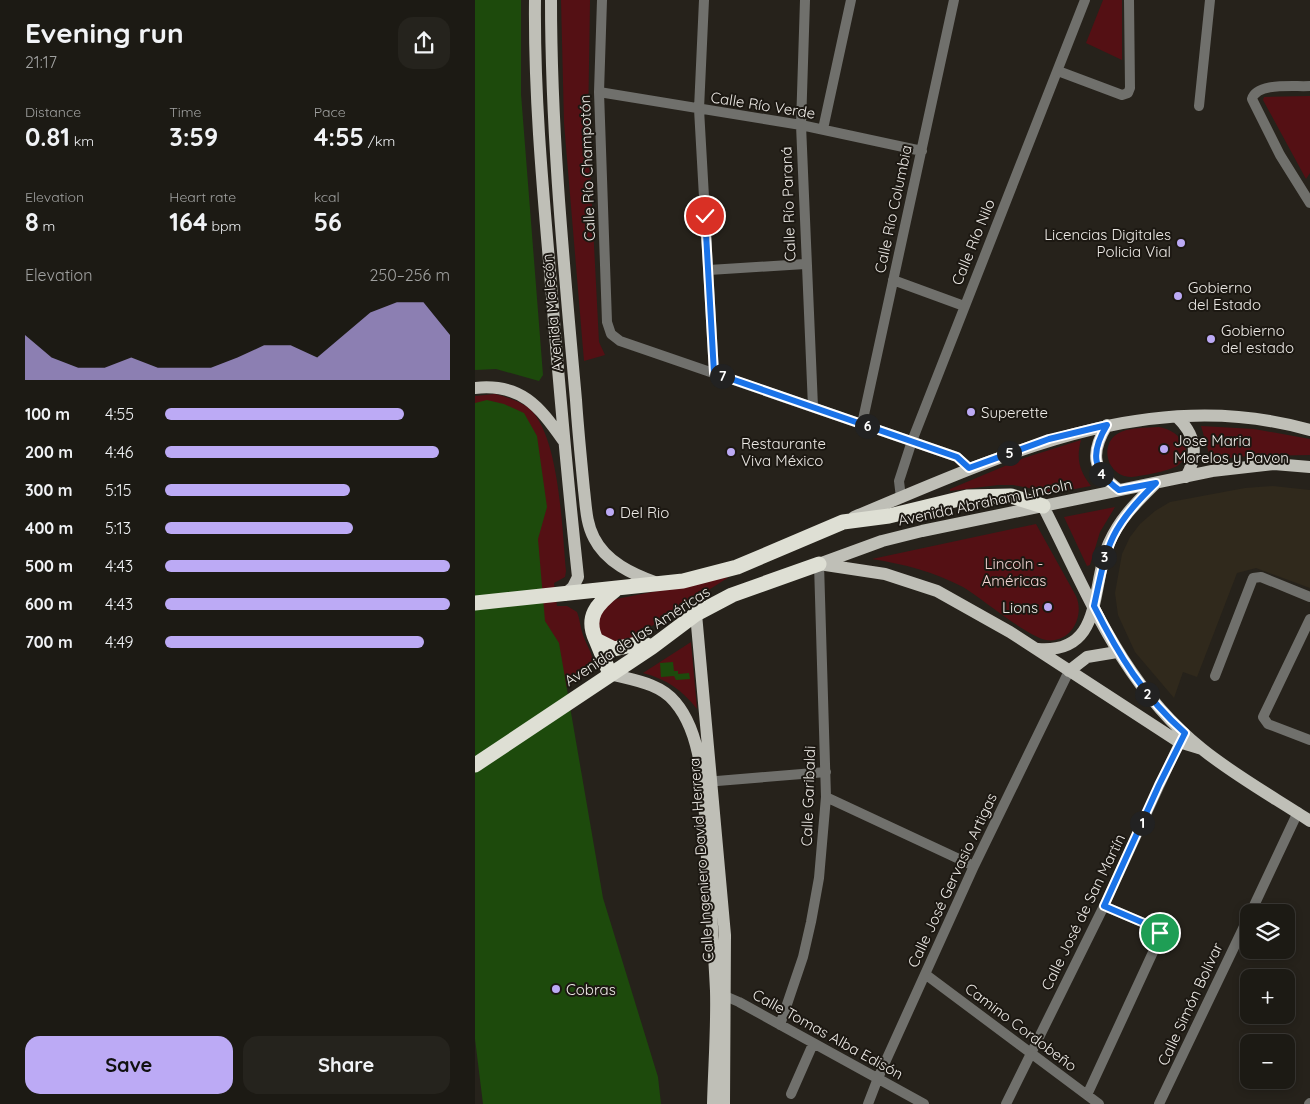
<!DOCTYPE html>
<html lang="en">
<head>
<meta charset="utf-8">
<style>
	body { margin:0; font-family:Quicksand,sans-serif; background:#25231d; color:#f1f3f6; height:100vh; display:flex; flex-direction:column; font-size:19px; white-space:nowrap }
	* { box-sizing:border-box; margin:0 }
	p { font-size:16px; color:#a0a1a0 }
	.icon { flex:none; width:28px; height:28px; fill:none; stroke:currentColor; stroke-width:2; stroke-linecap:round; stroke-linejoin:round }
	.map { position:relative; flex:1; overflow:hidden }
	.side { display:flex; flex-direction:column; background:#1c1a14; width:475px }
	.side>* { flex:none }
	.tools { position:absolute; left:765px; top:904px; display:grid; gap:10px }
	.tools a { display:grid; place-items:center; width:55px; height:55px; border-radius:10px; background:#1c1a14; box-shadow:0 2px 8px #0003,0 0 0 1px #3a3834; font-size:25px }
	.pin { position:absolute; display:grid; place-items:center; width:42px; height:42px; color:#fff; margin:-21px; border:2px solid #fff; border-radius:50%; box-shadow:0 1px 5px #0007 }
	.km { position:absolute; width:25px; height:25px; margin:-12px; border-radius:50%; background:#222; color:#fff; font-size:14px; line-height:25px; text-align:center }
	.round { display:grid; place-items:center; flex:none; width:52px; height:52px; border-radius:15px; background:#25231d }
	.summary { display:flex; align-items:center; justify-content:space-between; height:85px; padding:0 25px }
	h1 { font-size:28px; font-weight:800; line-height:38px }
	.metrics { display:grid; grid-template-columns:repeat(3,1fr); gap:8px; height:85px; padding:5px 25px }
	.metrics div { display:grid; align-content:center }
	.metrics b { font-size:25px; font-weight:800 }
	.metrics small { font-size:14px; font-weight:400 }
	.metrics p { font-size:14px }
	.chart { height:140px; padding:10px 25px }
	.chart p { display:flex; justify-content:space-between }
	.chart svg { width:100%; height:90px; margin-top:5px; fill:#bcaaf5; opacity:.7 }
	.primary-button { display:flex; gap:10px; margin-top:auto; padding:10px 25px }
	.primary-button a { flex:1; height:58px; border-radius:15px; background:#bcaaf5; color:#111; font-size:20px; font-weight:800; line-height:58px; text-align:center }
	.primary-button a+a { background:#25231d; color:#f1f3f6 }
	ul { padding:0 25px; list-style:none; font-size:16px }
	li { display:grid; grid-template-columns:80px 60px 1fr; align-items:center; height:38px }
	li i { height:12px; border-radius:6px; background:#bcaaf5 }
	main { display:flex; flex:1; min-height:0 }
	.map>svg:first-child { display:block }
	.built { fill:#30291c }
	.green { fill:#541014 }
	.water { fill:#1d4a0c }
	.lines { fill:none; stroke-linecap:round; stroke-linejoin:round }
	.street { stroke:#70706c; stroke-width:10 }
	.primary { stroke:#bfbfb7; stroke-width:12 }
	.highway { stroke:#dedfd4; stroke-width:15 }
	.route-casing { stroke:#fff; stroke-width:10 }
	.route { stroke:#1a73e8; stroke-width:6 }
	.poi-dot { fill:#bcaaf5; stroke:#1c1812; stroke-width:2 }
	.labels { text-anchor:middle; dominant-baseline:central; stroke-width:4; stroke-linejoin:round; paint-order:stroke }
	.street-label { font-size:15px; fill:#edeae6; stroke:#1c1812 }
	.poi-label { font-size:15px; fill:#edeae6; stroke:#1c1812; text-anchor:start }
	.park-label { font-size:15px; fill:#f1d4d2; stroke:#1c1812 }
</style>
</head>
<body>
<main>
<section class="side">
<div class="summary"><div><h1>Evening run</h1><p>21:17</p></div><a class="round"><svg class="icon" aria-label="share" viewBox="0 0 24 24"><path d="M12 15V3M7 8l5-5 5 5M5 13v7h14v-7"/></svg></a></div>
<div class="metrics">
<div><p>Distance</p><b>0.81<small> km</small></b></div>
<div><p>Time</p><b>3:59</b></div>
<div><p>Pace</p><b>4:55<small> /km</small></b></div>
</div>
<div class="metrics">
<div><p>Elevation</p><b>8<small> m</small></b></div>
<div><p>Heart rate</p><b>164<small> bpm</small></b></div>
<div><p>kcal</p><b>56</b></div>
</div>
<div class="chart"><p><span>Elevation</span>250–256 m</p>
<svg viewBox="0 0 160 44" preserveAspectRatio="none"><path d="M0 44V22L10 33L20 38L30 38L40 33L50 38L60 38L70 38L80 33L90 27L100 27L110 33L120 22L130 11L140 6L150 6L160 22V44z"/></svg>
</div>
<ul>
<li><b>100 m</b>4:55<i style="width:84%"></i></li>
<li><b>200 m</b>4:46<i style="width:96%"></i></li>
<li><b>300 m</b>5:15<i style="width:65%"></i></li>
<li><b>400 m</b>5:13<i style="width:66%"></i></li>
<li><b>500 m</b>4:43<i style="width:100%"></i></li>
<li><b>600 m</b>4:43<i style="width:100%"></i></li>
<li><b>700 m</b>4:49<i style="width:91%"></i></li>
</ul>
<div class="primary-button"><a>Save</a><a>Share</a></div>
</section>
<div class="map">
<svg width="835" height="1104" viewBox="0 0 835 1104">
	<rect width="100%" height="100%" fill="#26221b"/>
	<path class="built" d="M798,486L835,490V588L781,568L762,573L722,677L708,672L699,698L660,652L643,615L640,593L647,554L655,537L665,524L680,511L695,502L770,488Z"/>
	<path class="green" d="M86,0H115L113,129L124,342L130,355L109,361L89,123Z
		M628,0H647V60L611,43Z
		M835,96V173L831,179L788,100L789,97Z
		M20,394C32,397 45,401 55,409C85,438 87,531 91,571L90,577L79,583L82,606H92L102,612C105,619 105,627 108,635C115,655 125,658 107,677L0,746V396Z
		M726,426L779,429L835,439V455L773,456L736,460Z
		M684,427C703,430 723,451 702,466C694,471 666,476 657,477C634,478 623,447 642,434C653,427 671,428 684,427Z
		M606,440C601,458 604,471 616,486L578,493L538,485H523L475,491V489L549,458Z
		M640,507L625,532L615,565L612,566L589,517Z
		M561,524L601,596C610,616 596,644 571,640C550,635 509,600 488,587C459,572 429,564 397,559Z
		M254,577L150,643L140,644L125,635C122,613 123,612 141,599Z
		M216,642L222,709C208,691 192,679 168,673Z"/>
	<path class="water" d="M0,0H46V94L68,375L64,381L21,369L0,370Z
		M12,400L29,404L49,413L62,436L72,507L63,539L70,621L84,643L128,898L183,1077L186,1104H8L0,1039V403Z
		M198,662L199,671H203V674L214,673L215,679L201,680L199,676L186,677L185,663Z"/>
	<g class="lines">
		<path class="street" d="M127,0L124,92L132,322L136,334L145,341L482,457L494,468
			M229,0L224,109L239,373
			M330,0L326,125L338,407
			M583,71L647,95L653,93L655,88L654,0
			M835,86C819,87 782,82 777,99L805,155L835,203
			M124,92L326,125L447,151
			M724,106L735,0
			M348,129L376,0
			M234,270L330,264
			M418,280L489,306
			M387,424L479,0
			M426,498L424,481L437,441L610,0
			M835,619L788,717L793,724L835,740
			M740,676L778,578L786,577L835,597
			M230,782L351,772
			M351,797L499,866
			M776,912L823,812
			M450,974L624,1104
			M243,993L264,1002L449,1104
			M305,1025L328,957L336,922L344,878L351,797L344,564
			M316,1094L338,1044
			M612,1095L685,937L683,929L629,906
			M393,1104L403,1078L499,866L594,671
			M531,1104L629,906L707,737
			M684,1104L774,916
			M834,1104L835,1103"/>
		<path class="primary" d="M60,0C59,91 67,181 75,272C83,373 92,475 103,577L98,587L89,595
			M76,0C76,134 89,266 101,400C103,430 106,460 109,490C111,506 111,523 119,538C131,562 157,574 182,583
			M0,388C46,383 64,406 88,440
			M702,417C721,435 724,454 711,477
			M632,425C615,453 617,470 644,490
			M568,506C613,594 647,685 727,749C759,775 800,798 835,821
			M379,517C525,456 674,384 835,430
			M344,564L407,541L447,531L737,471L799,464L835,467
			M344,564L410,574L462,591L535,632L704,742L727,749
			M221,614L250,935L249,1104
			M563,649C630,654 615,586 634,543C645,518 662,502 681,483
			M594,671L612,657L642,652
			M135,674C157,680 185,683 200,702C232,739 229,811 232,858C235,902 239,946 241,991C242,1028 239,1066 238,1104"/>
		<path class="highway" d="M140,590C122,604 110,617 121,640L139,649L166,643L177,647
			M0,603L208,581L262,567L368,522L414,516L492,497L536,496L568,506
			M121,640L135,674
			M0,765L177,647L221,614L257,595L344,564"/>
	</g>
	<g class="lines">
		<defs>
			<path id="route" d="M230,216L239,373L482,457L494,468L574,439L632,425C615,453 617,470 644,490L681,483C634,528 632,545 619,606C643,654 669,697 710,733L684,785L629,906L683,929L685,933"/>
		</defs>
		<use href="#route" class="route-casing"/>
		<use href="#route" class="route"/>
	</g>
	<g class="poi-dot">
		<circle cx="706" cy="243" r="5"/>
		<circle cx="703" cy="296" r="5"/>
		<circle cx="736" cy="339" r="5"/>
		<circle cx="496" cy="412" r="5"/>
		<circle cx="689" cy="449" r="5"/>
		<circle cx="256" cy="452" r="5"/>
		<circle cx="135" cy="512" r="5"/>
		<circle cx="573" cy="607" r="5"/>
		<circle cx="81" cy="989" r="5"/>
	</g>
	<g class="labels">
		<g class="street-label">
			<text transform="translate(288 105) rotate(9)">Calle Río Verde</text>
			<text transform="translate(112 168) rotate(-92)">Calle Río Champotón</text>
			<text transform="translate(313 204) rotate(-92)">Calle Río Paraná</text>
			<text transform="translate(418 209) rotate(-78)">Calle Río Columbia</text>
			<text transform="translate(498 242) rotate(-68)">Calle Río Nilo</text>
			<text transform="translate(77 313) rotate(-95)">Avenida Malecón</text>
			<text transform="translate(510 502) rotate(-12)">Avenida Abraham Lincoln</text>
			<text transform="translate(162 636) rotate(-33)">Avenida de las Américas</text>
			<text transform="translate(333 796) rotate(-88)">Calle Garibaldi</text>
			<text transform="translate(226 860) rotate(-94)">Calle Ingeniero David Herrera</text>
			<text transform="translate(477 880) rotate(-65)">Calle José Gervasio Artigas</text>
			<text transform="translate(608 912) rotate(-64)">Calle José de San Martín</text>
			<text transform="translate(715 1004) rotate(-65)">Calle Simón Bolívar</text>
			<text transform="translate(546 1027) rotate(37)">Camino Cordobeño</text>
			<text transform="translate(353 1034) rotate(29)">Calle Tomas Alba Edisón</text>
		</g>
		<g class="poi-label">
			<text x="696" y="234" text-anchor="end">Licencias Digitales<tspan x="696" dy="17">Policia Vial</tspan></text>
			<text x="713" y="287">Gobierno<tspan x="713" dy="17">del Estado</tspan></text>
			<text x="746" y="330">Gobierno<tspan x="746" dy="17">del estado</tspan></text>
			<text x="506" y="412">Superette</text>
			<text x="699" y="440">Jose Maria<tspan x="699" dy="17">Morelos y Pavon</tspan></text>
			<text x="266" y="443">Restaurante<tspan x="266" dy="17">Viva México</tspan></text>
			<text x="145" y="512">Del Rio</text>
			<text x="563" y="607" text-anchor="end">Lions</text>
			<text x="91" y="989">Cobras</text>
		</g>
		<g class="park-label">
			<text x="539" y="563">Lincoln -<tspan x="539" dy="17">Américas</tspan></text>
		</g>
	</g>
</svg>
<div class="tools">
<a><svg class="icon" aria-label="layers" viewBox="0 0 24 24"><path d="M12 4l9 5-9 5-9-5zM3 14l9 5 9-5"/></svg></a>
<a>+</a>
<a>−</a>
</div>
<div class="pin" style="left:685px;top:933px;background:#1e9e55"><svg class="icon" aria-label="arrive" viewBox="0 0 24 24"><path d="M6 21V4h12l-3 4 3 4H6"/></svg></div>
<div class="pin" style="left:230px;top:216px;background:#d93025"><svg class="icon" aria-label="check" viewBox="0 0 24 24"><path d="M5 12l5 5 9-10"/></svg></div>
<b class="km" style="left:667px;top:823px">1</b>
<b class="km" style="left:672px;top:694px">2</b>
<b class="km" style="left:629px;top:557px">3</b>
<b class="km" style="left:626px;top:474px">4</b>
<b class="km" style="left:534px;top:453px">5</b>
<b class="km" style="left:392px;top:426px">6</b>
<b class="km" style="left:247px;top:376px">7</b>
</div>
</main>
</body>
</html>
